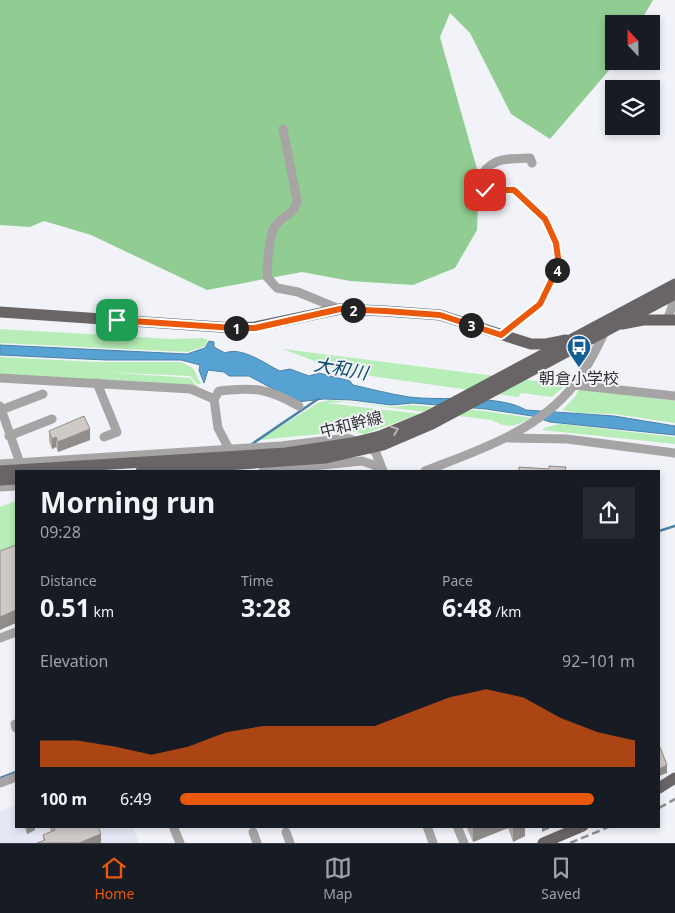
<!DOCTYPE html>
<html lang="en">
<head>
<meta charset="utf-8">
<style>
	body { margin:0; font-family:"Noto Sans","Noto Sans JP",sans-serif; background:#242831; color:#f1f3f6; height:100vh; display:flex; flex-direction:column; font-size:19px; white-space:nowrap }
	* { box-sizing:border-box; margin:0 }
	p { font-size:16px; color:#9ea1a6 }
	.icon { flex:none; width:28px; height:28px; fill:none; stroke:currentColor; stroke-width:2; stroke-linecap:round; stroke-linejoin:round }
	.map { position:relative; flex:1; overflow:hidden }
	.drawer { position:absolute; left:15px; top:470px; width:645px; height:358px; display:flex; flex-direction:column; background:#171b24; border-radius:0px; box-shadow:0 2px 8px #0003 }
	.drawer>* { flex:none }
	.needle { width:32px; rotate:338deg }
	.buttons { position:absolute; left:605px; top:15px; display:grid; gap:10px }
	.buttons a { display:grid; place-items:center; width:55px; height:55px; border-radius:0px; background:#171b24; box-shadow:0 2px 8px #0003; font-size:25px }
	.pin { position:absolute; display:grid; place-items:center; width:42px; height:42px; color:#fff; margin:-21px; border-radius:10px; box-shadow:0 2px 8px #0006 }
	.km { position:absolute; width:25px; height:25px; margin:-12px; border-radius:50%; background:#222; color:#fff; font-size:14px; line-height:25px; text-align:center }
	.round { display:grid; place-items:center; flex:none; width:52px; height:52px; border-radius:0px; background:#242831 }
	.overview { display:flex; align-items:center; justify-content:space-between; height:85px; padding:0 25px }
	h1 { font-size:28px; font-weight:700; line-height:38px }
	.figures { display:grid; grid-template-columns:repeat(3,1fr); gap:8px; height:85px; padding:5px 25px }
	.figures div { display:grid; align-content:center }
	.figures b { font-size:25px; font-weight:700 }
	.figures small { font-size:14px; font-weight:400 }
	.figures p { font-size:14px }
	.chart { height:140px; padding:10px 25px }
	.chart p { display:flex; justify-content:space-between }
	.chart svg { width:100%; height:90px; margin-top:5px; fill:#ea580c; opacity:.7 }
	ul { padding:0 25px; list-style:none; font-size:16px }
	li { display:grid; grid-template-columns:80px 60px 1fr; align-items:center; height:38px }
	li i { height:12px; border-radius:6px; background:#ea580c }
	.menu { display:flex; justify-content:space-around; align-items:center; height:70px; border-top:1px solid #363941; background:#171b24; font-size:14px; color:#9ea1a6 }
	.menu a { display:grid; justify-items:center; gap:2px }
	.menu .active { color:#ea580c }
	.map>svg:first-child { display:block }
	.built { fill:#e5e7f4 }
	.green { fill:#b7edb7 }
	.forest { fill:#91cd92 }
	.water { fill:#56a3d3; stroke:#4c82a4 }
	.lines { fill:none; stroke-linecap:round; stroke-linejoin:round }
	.stream { stroke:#4c82a4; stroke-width:2.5 }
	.minor { stroke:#a7a4a5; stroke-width:9 }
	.major { stroke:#696465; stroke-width:11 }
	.rail { stroke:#8e8f93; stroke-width:2.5; stroke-dasharray:8 4; stroke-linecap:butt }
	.major-bridge { stroke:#696465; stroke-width:11 }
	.wall { fill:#b2aeaa }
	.shaded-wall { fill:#918d8b }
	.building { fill:#cfcac6; stroke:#918d8b }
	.oneway { stroke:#b4b3b6 }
	.route-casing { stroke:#fff; stroke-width:10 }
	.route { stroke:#ea580c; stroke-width:6 }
	.labels { text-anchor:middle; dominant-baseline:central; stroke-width:4; stroke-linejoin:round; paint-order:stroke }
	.poi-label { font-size:16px; fill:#333436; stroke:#f2f3f9 }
	.street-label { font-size:16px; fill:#333436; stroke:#f2f3f9 }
	.water-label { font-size:18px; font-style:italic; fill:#0d4b6b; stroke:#f2f3f9 }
</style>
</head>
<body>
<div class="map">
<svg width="675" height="843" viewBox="0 0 675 843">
	<rect width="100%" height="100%" fill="#f2f3f9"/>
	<path class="built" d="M16,805V826H132L139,843H0V811Z"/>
	<path class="green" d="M0,329L172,339L203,338L208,340L205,346L188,352L0,343Z
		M283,349L566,385L552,397L521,393L518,397L343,372Z
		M0,357L95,362H181L193,368L201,384H197L190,376L106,372L190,378L201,391L0,376Z
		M579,389L675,401V423L614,414L579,413L562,410L575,397Z
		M329,400L391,407L411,405L485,411L531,418C515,427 508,429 492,420L343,402L327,403L420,414L364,434L350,431L259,440L318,403Z
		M561,424L675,437V444L542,430L546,427Z
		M16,501V545L0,552V507Z"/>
	<path class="forest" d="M0,0H653L639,24H614V61H617L550,139L511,114L470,33L450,13L440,37L479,176L477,230L455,268L413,285L350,281L302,272L207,290L91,235L44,221L30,227L0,225Z"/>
	<path class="water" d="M209,341L214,342V347L225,353C242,346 265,364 280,371L290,369L309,376L319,373L350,381L353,385C371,389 390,394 409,397C442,401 499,394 526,410L614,416L675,426V435L550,422L532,416L486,409L413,403L391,405L352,400L324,399L297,402L249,376H229L224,372L208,370L204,383L199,370L200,365L181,360H106L0,355V345L187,354L205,348Z"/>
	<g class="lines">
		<path class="stream" d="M252,444L318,399
			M659,531L675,526
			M0,778L16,772"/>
		<path class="minor" d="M283,129L297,200C296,214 283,215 275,226C269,235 267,266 267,277L277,288L298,292L339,309
			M667,320L672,307L673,298L675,297
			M501,335L540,304L559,265L556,243L545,219L514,190L485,191L476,183C491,157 502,159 530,158L532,163
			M0,378L191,389L214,399L218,428L229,449
			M97,383L117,432L104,437
			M574,385L675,396
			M214,399L219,391C255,387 267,388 299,406
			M0,406L21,466
			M1,410L43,394
			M9,436L52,419
			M509,438L567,439L675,453
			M0,464L281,446L347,438L367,445L376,453L383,471
			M263,471L362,461L374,465L380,471
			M425,471C479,450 537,432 575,384C587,369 596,349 605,332
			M0,487L16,486
			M0,638L16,632
			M15,724L16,728
			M0,783L16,777
			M173,826L180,843
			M427,826L433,843
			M457,826L464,843
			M253,832L257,843
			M286,832L290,843"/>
		<path class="major" d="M0,312L234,328L255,327L340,309L385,311L440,315L531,344H546L566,340
			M622,324L643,320H675
			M0,480L16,479
			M659,788L675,778
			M543,843L583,826"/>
		<path class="rail" d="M659,808L675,799
			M570,843L611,826"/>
		<path class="major-bridge" d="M0,471L286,453L352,443L380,436L426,417L675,284
			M141,471L326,458L383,445L432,424L675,294"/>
	</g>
	<path class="wall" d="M49,431L90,440L58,452L56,447L52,449L49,441Z
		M24,826H35V830L27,834Z
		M49,826H98L101,843L43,841V835L51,832Z
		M466,826H525V836L513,842L508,828L473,842Z"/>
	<path class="shaded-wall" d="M90,429V440L58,452V442Z
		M56,437V447L52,449V439Z
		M16,610V623L0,630V617Z
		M667,765V773L659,776V769Z
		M27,826H35V830L27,834Z
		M473,826H508V828L473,842Z
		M513,826H525V836L513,842Z
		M542,826H549V829L542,832Z
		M101,834V843H79Z"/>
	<path class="building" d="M84,416L90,429L58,442L56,437L52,439L49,431Z
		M549,466L566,467L565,471H519V467L549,469Z
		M16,545V610L0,617V551Z
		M659,747H660L667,765L659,769Z
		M54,826H98L101,834L79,843H37L45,840L43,835L55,830Z"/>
	<defs><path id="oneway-chevron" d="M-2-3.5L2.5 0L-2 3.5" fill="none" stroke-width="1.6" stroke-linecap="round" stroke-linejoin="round" transform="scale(1.25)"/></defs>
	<use class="oneway" href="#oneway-chevron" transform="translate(395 430) rotate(-21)"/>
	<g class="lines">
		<defs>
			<path id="route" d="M117,320L234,328H255L340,309L385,311L440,315L501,335L540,304L559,265L556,243L545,219L514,190H485"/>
		</defs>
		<use href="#route" class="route-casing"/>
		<use href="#route" class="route"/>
	</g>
	<defs>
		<symbol id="bus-pin" viewBox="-11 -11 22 30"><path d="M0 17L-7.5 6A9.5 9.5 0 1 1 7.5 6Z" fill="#135e92" stroke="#f2f3f9"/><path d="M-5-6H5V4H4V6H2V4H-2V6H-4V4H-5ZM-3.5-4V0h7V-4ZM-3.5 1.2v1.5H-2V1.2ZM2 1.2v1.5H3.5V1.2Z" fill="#fff"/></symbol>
	</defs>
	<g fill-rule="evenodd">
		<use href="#bus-pin" x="565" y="333" width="28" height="38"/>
	</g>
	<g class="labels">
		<g class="poi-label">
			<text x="579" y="378">朝倉小学校</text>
		</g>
		<g class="street-label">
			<text transform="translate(351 424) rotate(-14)">中和幹線</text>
		</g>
		<g class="water-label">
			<text transform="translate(341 368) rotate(10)">大和川</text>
		</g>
	</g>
</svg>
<div class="buttons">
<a><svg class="needle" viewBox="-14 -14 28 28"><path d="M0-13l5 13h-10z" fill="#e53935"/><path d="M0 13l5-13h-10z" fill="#9ea1a6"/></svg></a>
<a><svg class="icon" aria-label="layers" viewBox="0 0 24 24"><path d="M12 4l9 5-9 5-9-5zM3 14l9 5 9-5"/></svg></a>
</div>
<div class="pin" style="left:117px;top:320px;background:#1e9e55"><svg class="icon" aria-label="arrive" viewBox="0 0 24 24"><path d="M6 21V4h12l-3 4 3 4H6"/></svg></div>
<div class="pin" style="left:485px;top:190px;background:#d93025"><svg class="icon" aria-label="check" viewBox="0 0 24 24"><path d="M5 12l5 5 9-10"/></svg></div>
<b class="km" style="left:236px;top:328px">1</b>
<b class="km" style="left:353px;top:310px">2</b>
<b class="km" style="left:471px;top:325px">3</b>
<b class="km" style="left:557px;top:270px">4</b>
<section class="drawer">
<div class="overview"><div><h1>Morning run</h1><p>09:28</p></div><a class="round"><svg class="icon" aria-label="share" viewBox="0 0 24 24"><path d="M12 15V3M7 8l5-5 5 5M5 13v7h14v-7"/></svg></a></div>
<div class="figures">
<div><p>Distance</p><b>0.51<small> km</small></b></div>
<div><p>Time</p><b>3:28</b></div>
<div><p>Pace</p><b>6:48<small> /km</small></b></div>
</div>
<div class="chart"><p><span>Elevation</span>92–101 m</p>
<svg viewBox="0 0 160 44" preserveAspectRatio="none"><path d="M0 44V31L10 31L20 34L30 38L40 34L50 27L60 24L70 24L80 24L90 24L100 17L110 10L120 6L130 10L140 20L150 27L160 31V44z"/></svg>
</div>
<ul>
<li><b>100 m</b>6:49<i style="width:91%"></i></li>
</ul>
</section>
</div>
<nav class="menu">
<a class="active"><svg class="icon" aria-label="home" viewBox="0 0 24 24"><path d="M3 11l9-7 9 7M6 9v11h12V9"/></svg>Home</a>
<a><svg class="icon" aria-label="map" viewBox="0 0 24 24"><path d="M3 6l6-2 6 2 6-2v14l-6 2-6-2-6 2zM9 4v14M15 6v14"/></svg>Map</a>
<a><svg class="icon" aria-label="saved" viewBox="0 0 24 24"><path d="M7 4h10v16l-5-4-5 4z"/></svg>Saved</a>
</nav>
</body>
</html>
